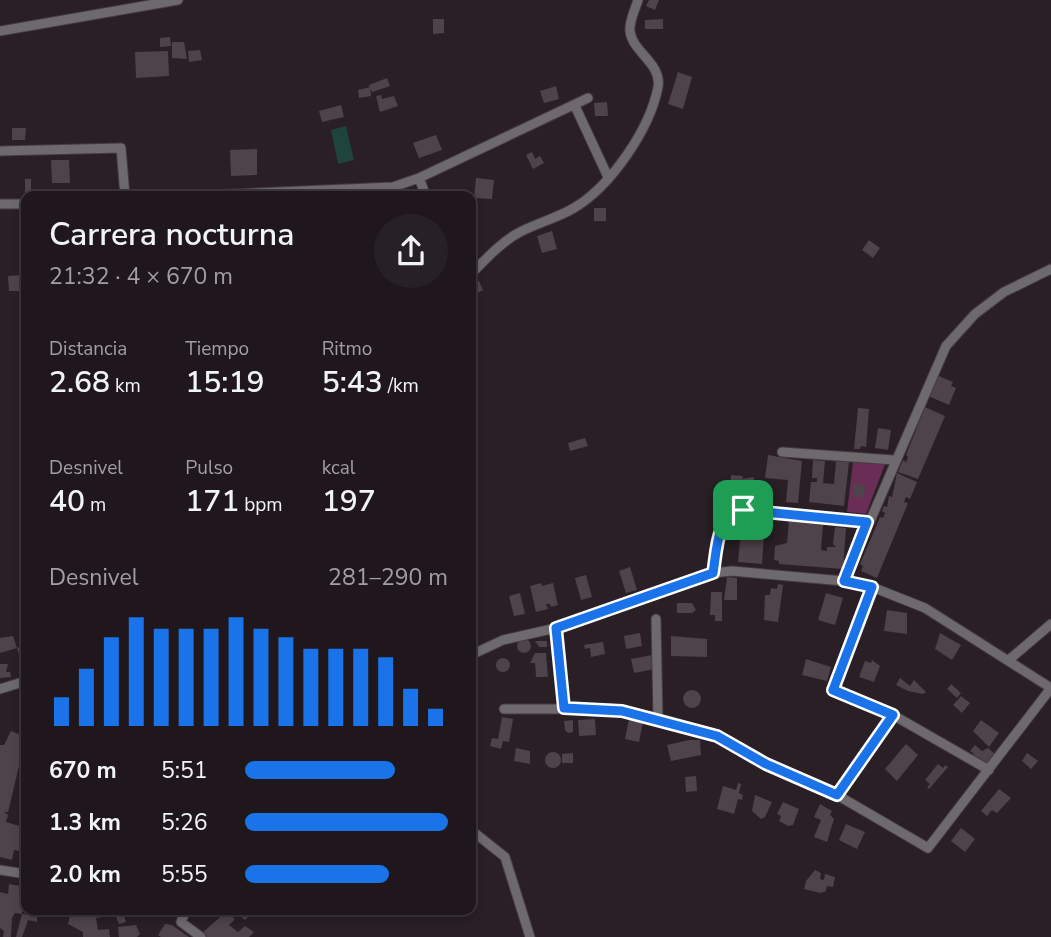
<!DOCTYPE html>
<html lang="es">
<head>
<meta charset="utf-8">
<style>
	body { margin:0; font-family:"Nunito Sans",sans-serif; background:#272025; color:#f1f3f6; height:100vh; display:flex; flex-direction:column; font-size:26px; white-space:nowrap }
	* { box-sizing:border-box; margin:0 }
	p { font-size:23px; color:#a19fa3 }
	.icon { flex:none; width:38px; height:38px; fill:none; stroke:currentColor; stroke-width:2; stroke-linecap:round; stroke-linejoin:round }
	.map { position:relative; flex:1; overflow:hidden }
	.details { position:absolute; left:21px; top:191px; width:455px; height:724px; display:flex; flex-direction:column; background:#1f171c; border-radius:14px; box-shadow:0 4px 10px #0003,0 0 0 2px #3c363b }
	.details>* { flex:none }
	.pin { position:absolute; display:grid; place-items:center; width:60px; height:60px; color:#fff; margin:-30px; border-radius:14px; box-shadow:0 4px 10px #0006 }
	.round { display:grid; place-items:center; flex:none; width:74px; height:74px; border-radius:37px; background:#272025 }
	.head { display:flex; align-items:center; justify-content:space-between; height:119px; padding:0 28px }
	h1 { font-size:32px; font-weight:600; line-height:52px }
	.stats { display:grid; grid-template-columns:repeat(3,1fr); gap:10px; height:119px; padding:7px 28px }
	.stats div { display:grid; align-content:center }
	.stats b { font-size:30px; font-weight:600 }
	.stats small { font-size:19px; font-weight:400 }
	.stats p { font-size:19px }
	.chart { height:196px; padding:14px 28px }
	.chart p { display:flex; justify-content:space-between }
	.chart svg { width:100%; height:126px; margin-top:7px; stroke:#1a73e8; stroke-width:6 }
	ul { padding:0 28px; list-style:none; font-size:23px }
	li { display:grid; grid-template-columns:112px 84px 1fr; align-items:center; height:52px }
	li i { height:18px; border-radius:9px; background:#1a73e8 }
	.map>svg:first-child { display:block }
	.green { fill:#6a2d56 }
	.water { fill:#1e443d }
	.building { fill:#4e434a }
	.lines { fill:none; stroke-linecap:round; stroke-linejoin:round }
	.minor-casing { stroke:#453b41; stroke-width:11 }
	.minor { stroke:#6e696c; stroke-width:9 }
	.route-casing { stroke:#fff; stroke-width:14 }
	.route { stroke:#1a73e8; stroke-width:9 }
</style>
</head>
<body>
<div class="map">
<svg width="1051" height="937" viewBox="0 0 1051 937">
	<rect width="100%" height="100%" fill="#291f25"/>
	<path class="green" d="M853,462L885,464L866,514L847,512Z"/>
	<path class="water" d="M346,126L354,160L338,164L331,130Z"/>
	<path class="building" d="M649,0H659L655,10L646,6Z
		M433,19H444V33L433,34Z
		M663,19V29H645V20Z
		M170,37L171,46L160,47V38Z
		M172,42H184L187,59L172,58Z
		M200,50L202,60L189,62L188,51Z
		M168,51L169,76L136,78L135,52Z
		M678,72L692,77L683,109L668,104Z
		M387,78L390,86L372,92L369,85Z
		M556,86L559,99L544,103L540,91Z
		M370,87L371,96L359,98L358,90Z
		M381,95L382,99L394,96L398,106L380,112L376,96Z
		M607,102L608,116H595L594,103Z
		M341,105L344,117L322,122L319,111Z
		M12,128H26L25,140H12Z
		M436,135L442,150L419,158L413,143Z
		M257,149V175L231,176L230,150Z
		M532,152L535,159L540,156L544,163L533,169L526,155Z
		M51,160H69L70,183H52Z
		M476,178L494,180L492,199L474,198Z
		M25,179H31V196H25Z
		M594,208H606V221H594Z
		M552,231L557,249L542,253L537,236Z
		M869,240L880,248L873,258L862,250Z
		M24,275L25,291H9L8,276Z
		M479,281L483,290L474,295L471,284Z
		M939,376L953,382L951,386L956,388L949,405L926,395Z
		M925,407L945,416L918,479L898,472L903,460L906,462L908,457L906,455Z
		M858,408L869,409L866,447L861,446L860,449H854Z
		M878,428L891,430L888,450L875,448Z
		M585,438L588,446L570,451L568,443Z
		M768,455L802,461L798,503L786,502L788,480L765,478Z
		M813,460L825,461L823,483L834,484L836,461L849,462L844,506L809,502L811,482H817V478H812Z
		M897,473L917,482L910,499L906,497L904,502L908,503L877,578L861,571L863,566L860,564L880,517L883,518L885,513L882,511L884,506L887,507L889,496L892,497Z
		M731,475L743,476L742,479L754,477L752,502L729,500Z
		M853,484L865,485L864,497H853Z
		M736,518L765,521L762,564L738,562L740,540H746V537L729,539L731,521H736Z
		M789,521L823,525L821,550L827,551V547H836L833,544L835,527L846,528L843,569L779,564V561L774,560L775,546L787,543Z
		M630,567L637,590L626,593L619,571Z
		M586,575L592,597L581,600L575,578Z
		M727,577L737,578V600H724Z
		M541,583L542,586L553,583L558,605L551,607L550,604H546L548,609L536,612L530,586Z
		M778,584L783,585L778,622L764,620L765,595H770L771,588L777,589Z
		M711,592H722V621H715V615H710Z
		M520,593L525,614L514,616L509,596Z
		M826,593L843,598L835,625L818,620Z
		M677,603H692L696,610L692,613H677Z
		M887,610L907,613V634L884,631Z
		M640,633L642,646L626,649L624,636Z
		M940,633L961,645L952,660L935,649Z
		M13,636L17,648L26,645V676L17,648L0,653V638Z
		M671,636L707,639V657L671,656Z
		M517 646a7 7 0 1 1 14 0a7 7 0 1 1-14 0Z
		M535,641H547V647H539Z
		M603,642L605,654L591,657L590,648L585,649L584,645Z
		M535,653H546L548,677H536L535,663H530Z
		M652,655L655,669L634,673L631,659Z
		M496 665a7 7 0 1 1 14 0a7 7 0 1 1-14 0Z
		M806,659L831,667L827,681L802,675Z
		M872,660L880,666L874,682L859,677L865,661L871,663Z
		M0,664H8L6,672H10L11,677L0,678Z
		M900,678L910,686L914,680L926,692L923,694L908,691L896,685Z
		M951,684L961,693L957,698L947,689Z
		M683 699a9 9 0 1 1 18 0a9 9 0 1 1-18 0Z
		M961,696L970,703L962,713L953,705Z
		M471,711L477,712L476,736L471,735Z
		M502,717L513,719L509,742L503,741L501,749L490,746L492,738L498,739Z
		M595,719L596,735L579,736L578,720Z
		M629,719L643,722L639,742L625,739Z
		M573,720V732L568,733L565,730L564,721Z
		M981,720L999,733L989,747L973,731Z
		M11,731L26,737L8,812H4L8,815L6,822L26,828V852L14,850L12,860L0,857V745H4Z
		M689,740H700L701,755L671,761L667,745Z
		M906,744L918,755L897,781L885,769Z
		M975,745L982,751L988,748L995,754L986,768L971,758L974,754L970,751Z
		M516,748L530,751V764L514,761Z
		M545 760a8 8 0 1 1 16 0a8 8 0 1 1-16 0Z
		M573,753V763H562V754Z
		M1027,753L1038,761L1031,769L1022,761Z
		M938,764L943,768L945,765L948,767L929,789L927,787L930,784L925,780Z
		M696,776L697,791L686,792L685,777Z
		M738,783L741,784L739,793L743,795L742,800L738,799L734,814L717,809L723,786L736,790Z
		M999,789L1011,798L997,813L992,810L987,816L981,811Z
		M755,795L772,802L765,817L761,819L752,811Z
		M783,802L799,809L793,825L788,826L779,821L781,816L777,814Z
		M820,804L832,811L830,815L834,819L827,842L814,837L821,820L814,817Z
		M846,824L865,832L857,849L839,840Z
		M961,828L975,839L965,852L951,841Z
		M815,870L821,873L820,879L824,880L825,874L835,877L833,887L827,886L826,891L820,893L804,889L806,881Z
		M9,884L26,887V911H22V914L37,916V922L28,920L22,937H16L22,914L15,913L12,918L11,937H3L4,931L0,928V892L8,894Z
		M66,910H103V917L96,918L98,930L109,929L110,937H83V932L68,924L70,915Z
		M119,910H138L124,916L126,922L119,924L114,912Z
		M232,910H256L245,920Z
		M226,912L235,919L229,925L238,932L245,926L254,932L249,937H207L202,933Z
		M165,924L172,925L189,937H161L158,935Z
		M136,925L140,934L137,937H119L118,927Z"/>
	<g class="lines">
		<defs>
			<path id="minor" d="M0,31L178,0
				M575,106L608,177
				M0,151L121,148L125,196
				M419,178L426,196
				M188,196L393,187L419,178L588,98
				M0,204H26
				M471,274C486,259 501,242 520,232C537,223 557,218 574,208C611,186 650,129 658,87C662,63 632,52 630,31C629,21 635,10 638,0
				M782,452L894,460
				M713,573L723,523L735,512L867,522
				M844,581L946,346L975,314L1004,292L1051,269
				M872,587L833,689L893,715L989,770
				M656,619L658,718
				M556,628L564,708
				M471,655L503,640L556,628L713,573L732,571L844,581L872,587L925,608L1051,688
				M1010,659L1051,624
				M0,689L26,681
				M504,709H611L658,718L717,735L767,764L837,795L928,848L1051,688
				M837,795L893,715
				M471,830L505,857L530,937
				M0,870L26,874
				M186,910L181,922L201,937"/>
		</defs>
		<use href="#minor" class="minor-casing"/>
		<use href="#minor" class="minor"/>
	</g>
	<g class="lines">
		<defs>
			<path id="route" d="M743,510L867,522L844,581L872,587L833,690L893,715L837,795L766,764L717,736L622,711L564,708L556,628L713,573C717,550 716,515 743,510Z"/>
		</defs>
		<use href="#route" class="route-casing"/>
		<use href="#route" class="route"/>
	</g>
</svg>
<div class="pin" style="left:743px;top:510px;background:#1e9e55"><svg class="icon" aria-label="arrive" viewBox="0 0 24 24"><path d="M6 21V4h12l-3 4 3 4H6"/></svg></div>
<section class="details">
<div class="head"><div><h1>Carrera nocturna</h1><p>21:32 · 4 × 670 m</p></div><a class="round"><svg class="icon" aria-label="share" viewBox="0 0 24 24"><path d="M12 15V3M7 8l5-5 5 5M5 13v7h14v-7"/></svg></a></div>
<div class="stats">
<div><p>Distancia</p><b>2.68<small> km</small></b></div>
<div><p>Tiempo</p><b>15:19</b></div>
<div><p>Ritmo</p><b>5:43<small> /km</small></b></div>
</div>
<div class="stats">
<div><p>Desnivel</p><b>40<small> m</small></b></div>
<div><p>Pulso</p><b>171<small> bpm</small></b></div>
<div><p>kcal</p><b>197</b></div>
</div>
<div class="chart"><p><span>Desnivel</span>281–290 m</p>
<svg viewBox="0 0 160 44" preserveAspectRatio="none"><path d="M5 44V34M15 44V24M25 44V13M35 44V6M45 44V10M55 44V10M65 44V10M75 44V6M85 44V10M95 44V13M105 44V17M115 44V17M125 44V17M135 44V20M145 44V31M155 44V38"/></svg>
</div>
<ul>
<li><b>670 m</b>5:51<i style="width:74%"></i></li>
<li><b>1.3 km</b>5:26<i style="width:100%"></i></li>
<li><b>2.0 km</b>5:55<i style="width:71%"></i></li>
</ul>
</section>
</div>
</body>
</html>
